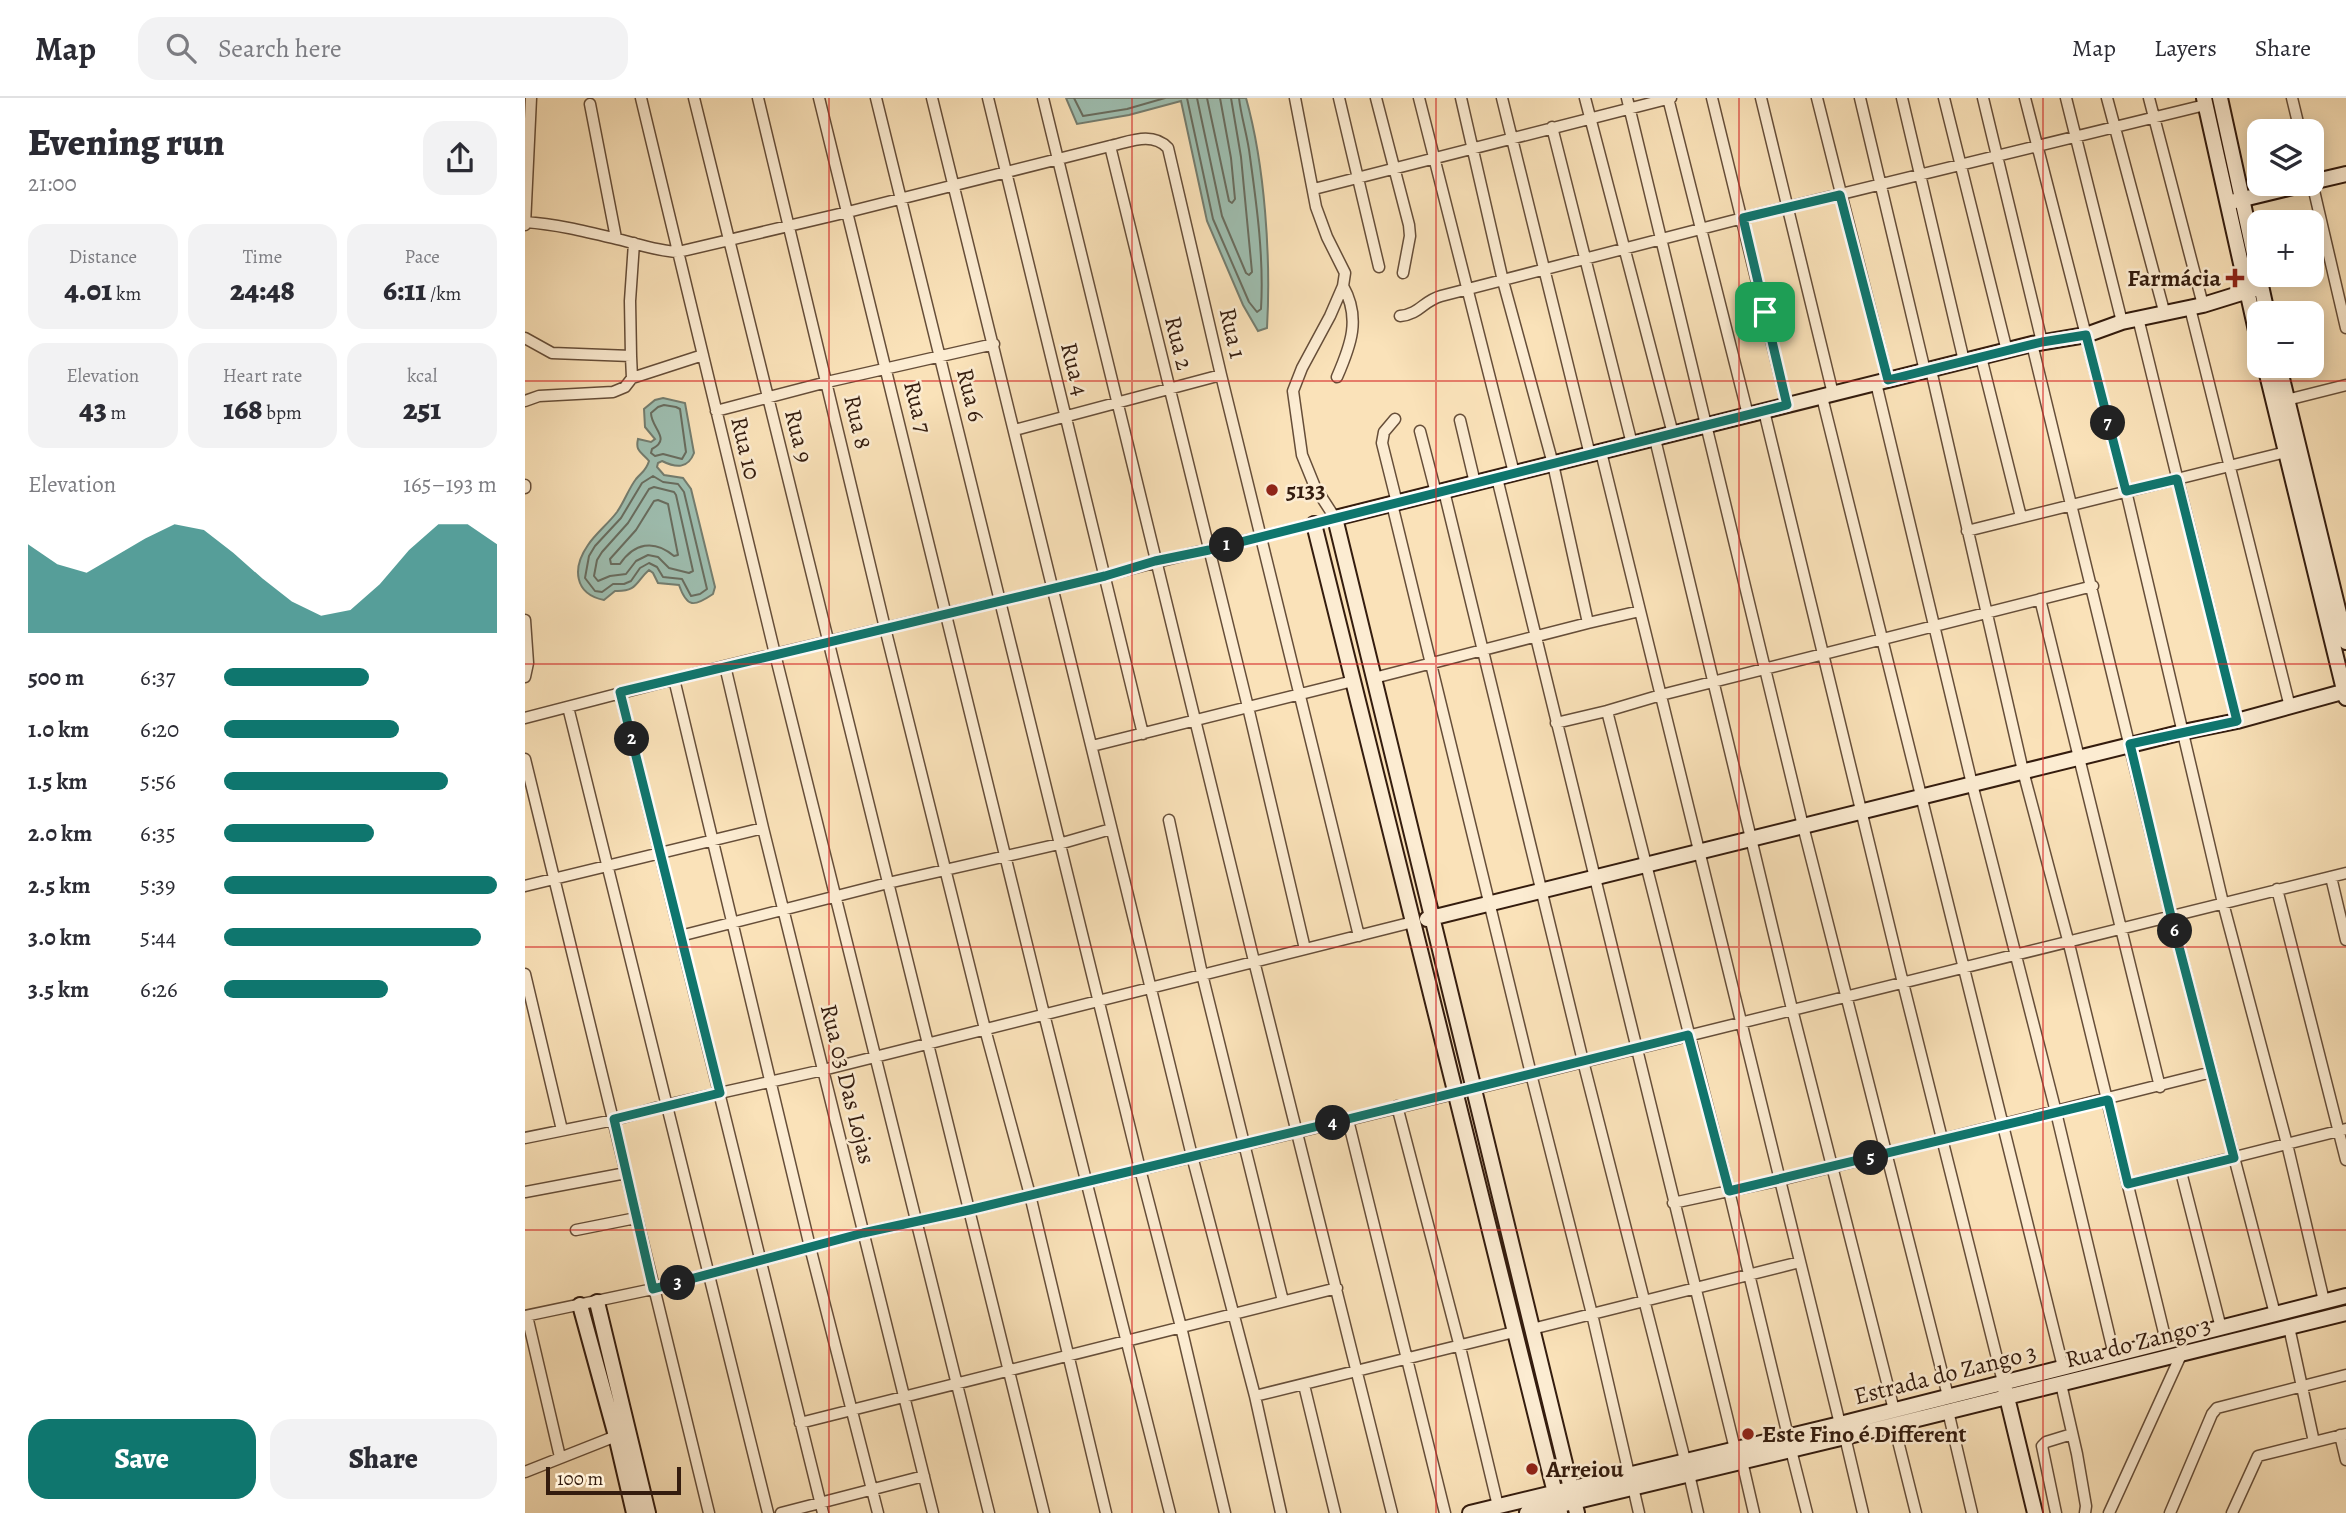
<!DOCTYPE html>
<html lang="en">
<head>
<meta charset="utf-8">
<style>
	body { margin:0; font-family:Alegreya,serif; background:#f2f2f3; color:#2b2b33; height:100vh; display:flex; flex-direction:column; font-size:26px; white-space:nowrap }
	* { box-sizing:border-box; margin:0 }
	p { font-size:23px; color:#7c7c81 }
	.icon { flex:none; width:38px; height:38px; fill:none; stroke:currentColor; stroke-width:2; stroke-linecap:round; stroke-linejoin:round }
	.map { position:relative; flex:1; overflow:hidden }
	.drawer { display:flex; flex-direction:column; background:#fff; width:525px }
	.drawer>* { flex:none }
	.buttons { position:absolute; left:1722px; top:21px; display:grid; gap:14px }
	.buttons a { display:grid; place-items:center; width:77px; height:77px; border-radius:14px; background:#fff; box-shadow:0 4px 18px #0003; font-size:35px }
	.scale { position:absolute; left:21px; bottom:18px; width:135px; box-sizing:border-box; padding-left:7px; border:4px solid #341c0e; border-top:0; font-size:19px; line-height:24px; white-space:nowrap; color:#341c0e; -webkit-text-stroke:5px #fcecd2; paint-order:stroke }
	.pin { position:absolute; display:grid; place-items:center; width:60px; height:60px; color:#fff; margin:-30px; border-radius:14px; box-shadow:0 4px 10px #0006 }
	.km { position:absolute; width:35px; height:35px; margin:-18px; border-radius:50%; background:#222; color:#fff; font-size:19px; line-height:35px; text-align:center }
	.round { display:grid; place-items:center; flex:none; width:74px; height:74px; border-radius:21px; background:#f2f2f3 }
	.overview { display:flex; align-items:center; justify-content:space-between; height:119px; padding:0 28px }
	h1 { font-size:38px; font-weight:800; line-height:52px }
	.stats { display:grid; grid-template-columns:repeat(3,1fr); gap:10px; height:119px; padding:7px 28px }
	.stats div { display:grid; align-content:center; border-radius:18px; background:#f2f2f3; text-align:center }
	.stats b { font-size:30px; font-weight:800 }
	.stats small { font-size:19px; font-weight:400 }
	.stats p { font-size:19px }
	.chart { height:196px; padding:14px 28px }
	.chart p { display:flex; justify-content:space-between }
	.chart svg { width:100%; height:126px; margin-top:7px; fill:#0f766e; opacity:.7 }
	.action { display:flex; gap:14px; margin-top:auto; padding:14px 28px }
	.action a { flex:1; height:80px; border-radius:21px; background:#0f766e; color:#fff; font-size:28px; font-weight:800; line-height:80px; text-align:center }
	.action a+a { background:#f2f2f3; color:#2b2b33 }
	ul { padding:0 28px; list-style:none; font-size:23px }
	li { display:grid; grid-template-columns:112px 84px 1fr; align-items:center; height:52px }
	li i { height:18px; border-radius:9px; background:#0f766e }
	header { display:flex; align-items:center; gap:42px; box-sizing:border-box; height:98px; padding:0 35px; background:#fff; border-bottom:2px solid #e1e1e2 }
	header strong { font-size:33px }
	nav { display:flex; gap:38px; margin-inline-start:auto; font-size:24px }
	.search { width:490px; height:63px; background:#f2f2f3; display:flex; align-items:center; gap:18px; box-sizing:border-box; padding:0 24px; border-radius:21px; color:#7c7c81; font-size:26px }
	main { display:flex; flex:1; min-height:0 }
	.map>svg:first-child { display:block }
	.water { fill:#9ebeb0; stroke:#747d6f; stroke-width:2 }
	.lines { fill:none; stroke-linecap:round; stroke-linejoin:round }
	.shore { stroke:#696d5f; stroke-width:2 }
	.street-casing { stroke:#664e39; stroke-width:13 }
	.secondary-casing { stroke:#341c0e; stroke-width:18 }
	.street { stroke:#fcecd2; stroke-width:10 }
	.secondary { stroke:#fcecd2; stroke-width:14 }
	.route-casing { stroke:#fff; stroke-width:14 }
	.route { stroke:#0f766e; stroke-width:9 }
	.grid { fill:none; stroke:#d62828; stroke-width:2; stroke-opacity:0.55 }
	.poi-dot { fill:#8f2418; stroke:#fcecd2; stroke-width:2.5 }
	.labels { text-anchor:middle; dominant-baseline:central; stroke-width:5; stroke-linejoin:round; paint-order:stroke }
	.poi-label { font-size:24px; font-weight:bold; fill:#341c0e; stroke:#fcecd2; text-anchor:start }
	.street-label { font-size:24px; fill:#341c0e; stroke:#fcecd2 }
</style>
</head>
<body>
<header>
<strong>Map</strong>
<div class="search"><svg class="icon" aria-label="search" viewBox="0 0 24 24"><circle cx="10" cy="10" r="6"/><path d="M15 15l6 6"/></svg>Search here</div>
<nav><a>Map</a><a>Layers</a><a>Share</a></nav>
</header>
<main>
<section class="drawer">
<div class="overview"><div><h1>Evening run</h1><p>21:00</p></div><a class="round"><svg class="icon" aria-label="share" viewBox="0 0 24 24"><path d="M12 15V3M7 8l5-5 5 5M5 13v7h14v-7"/></svg></a></div>
<div class="stats">
<div><p>Distance</p><b>4.01<small> km</small></b></div>
<div><p>Time</p><b>24:48</b></div>
<div><p>Pace</p><b>6:11<small> /km</small></b></div>
</div>
<div class="stats">
<div><p>Elevation</p><b>43<small> m</small></b></div>
<div><p>Heart rate</p><b>168<small> bpm</small></b></div>
<div><p>kcal</p><b>251</b></div>
</div>
<div class="chart"><p><span>Elevation</span>165–193 m</p>
<svg viewBox="0 0 160 44" preserveAspectRatio="none"><path d="M0 44V13L10 20L20 23L30 17L40 11L50 6L60 8L70 16L80 25L90 33L100 38L110 36L120 27L130 15L140 6L150 6L160 13V44z"/></svg>
</div>
<ul>
<li><b>500 m</b>6:37<i style="width:53%"></i></li>
<li><b>1.0 km</b>6:20<i style="width:64%"></i></li>
<li><b>1.5 km</b>5:56<i style="width:82%"></i></li>
<li><b>2.0 km</b>6:35<i style="width:55%"></i></li>
<li><b>2.5 km</b>5:39<i style="width:100%"></i></li>
<li><b>3.0 km</b>5:44<i style="width:94%"></i></li>
<li><b>3.5 km</b>6:26<i style="width:60%"></i></li>
</ul>
<div class="action"><a>Save</a><a>Share</a></div>
</section>
<div class="map">
<svg width="1821" height="1415" viewBox="0 0 1821 1415">
	<rect width="100%" height="100%" fill="#fae2b9"/>
	<filter id="stains"><feTurbulence type="fractalNoise" baseFrequency=".00286" numOctaves="4"/><feColorMatrix values="0 0 0 0 .2 0 0 0 0 .09 0 0 0 0 .02 0 0 0 .5 -.17"/></filter>
	<radialGradient id="worn" r=".72"><stop offset=".6" stop-color="#630" stop-opacity="0"/><stop offset="1" stop-color="#630" stop-opacity=".3"/></radialGradient>
	<path class="water" d="M541,0H721C740,68 746,160 742,230L733,233L718,207L682,123L656,3L604,17L552,26Z
		M138,300L160,305L169,355C163,371 151,370 137,363L133,365L132,369L139,377L158,380L166,391L190,489L188,496C169,509 162,510 154,487L133,485L128,475L124,472C111,483 113,494 90,493L79,502C49,496 47,470 63,447C71,435 83,426 92,414C99,404 104,390 111,381C117,374 121,373 124,363C117,354 110,354 113,341L126,344L130,341L120,329L119,311L130,302Z"/>
	<g class="lines">
		<path class="shore" d="M549,0L558,18L602,11L640,0
			M662,0L688,121L724,204L732,214L736,211C739,161 732,109 725,59C723,39 716,19 714,0
			M672,0L697,118L721,175L724,177L727,174L716,59L706,0
			M682,0L704,103L707,105L710,101L706,60L695,0
			M139,307L151,309L155,311L161,354L157,361L138,356L130,358L126,355L127,351C147,341 126,330 126,315L133,309Z
			M128,378L138,384L153,386L159,394L182,491L175,496L166,498L157,481L138,479L132,469L124,465L115,470L106,483L99,486H88L77,494L70,493L60,480L64,458L70,448L96,420L117,385Z
			M129,389L149,394L151,397L168,473L164,475L144,470L133,459L123,457L111,463L101,476L85,478L73,483L69,478L72,462L77,454L103,425L124,391Z
			M133,402L143,406L153,457L149,458C129,441 109,445 95,466H86L85,461L111,432L129,403Z"/>
		<defs>
			<path id="street" d="M116,0L250,556L464,1415
				M169,0L519,1415
				M233,0L360,530L460,931L505,1097L581,1415
				M294,0L519,916L645,1415
				M351,0L615,1071L656,1229L700,1415
				M407,0L667,1058L730,1298L756,1415
				M463,0L618,636
				M518,0L729,863L867,1415
				M814,0L854,169
				M851,0L884,127L885,138L878,175
				M894,0L989,375
				M977,0L1065,357
				M1060,0L1148,336
				M1102,0L1278,728L1423,1298
				M1143,0L1223,317
				M1187,0L1262,307
				M1236,0L1308,296
				M1292,0L1363,282
				M1335,0L1400,273
				M1377,0L1439,263
				M1419,0L1482,253
				M1458,0L1517,244
				M1500,0L1601,393L1698,805L1762,1046L1799,1203
				M1541,0L1597,224
				M1582,0L1639,213
				M1624,0L1678,207
				M1767,0L1775,33
				M65,6L91,140
				M1027,29L1107,346
				M585,48L723,609L780,851
				M1787,84L1821,230
				M789,91L1146,0
				M0,124C30,126 59,133 88,140C110,145 131,153 153,154L323,114L585,48C604,44 627,33 643,50L696,277L834,838
				M0,127L6,0
				M1665,210L1765,609
				M875,218C895,216 898,203 916,198L1218,120L1680,7
				M1613,220L1712,623
				M0,240L27,255L106,258L107,280
				M1507,246L1646,818L1750,1216
				M106,258L105,203L109,145
				M1456,259L1496,419
				M1406,272L1498,673L1543,842L1641,1243
				M812,279C826,247 836,220 818,188
				M1351,285L1447,686L1531,1014L1589,1257
				M1297,299L1538,1269
				M1762,302L1821,287
				M0,303L14,298L88,294L100,289L107,280L178,257
				M191,313L302,284L469,246
				M1239,313L1378,885L1478,1284
				M870,321L859,334L857,345L872,405
				M935,322L950,385
				M490,332L696,277
				M895,333L911,395
				M1130,341L1267,911L1369,1312
				M1076,354L1315,1326
				M972,380L1210,1351
				M0,387V390
				M919,393L1058,963L1160,1362
				M867,406L1006,976L1067,1216L1104,1376
				M1442,433L1761,354
				M1515,501L1635,989
				M0,522L3,565L0,579
				M1063,525L1115,513
				M200,568L238,730L408,1415
				M849,580L1063,525L1028,366L978,183L936,0
				M149,581L285,1149L353,1415
				M95,594L298,1415
				M43,609L243,1415
				M1082,613L1136,597L1568,488
				M0,620L200,568L580,478C656,456 734,441 810,420L790,389L777,357L768,293L777,270L805,218L818,188L820,175L802,139L791,109L770,0
				M1031,625L1082,613L1204,1093L1263,1338
				M567,648L828,583
				M0,661L184,1415
				M644,722L677,876L758,1203
				M1806,779L1821,842
				M0,788L238,730
				M1752,791L1821,1062
				M155,838L363,785L534,746L586,731
				M0,876L37,1032
				M872,1008L935,1249L973,1408
				M823,1022L920,1415
				M0,1040L89,1022L141,1007L298,972L888,824
				M1656,1074L1696,1230
				M1603,1086L1821,1031
				M0,1094L101,1075
				M1148,1105L1255,1082L1687,974
				M51,1132L111,1120
				M0,1218L128,1191L338,1135L444,1112L823,1022L1821,775
				M2,1218L35,1359
				M1764,1229L1789,1344
				M1007,1231L1275,1164
				M1536,1286L1552,1356L1561,1408L1560,1415
				M779,1287L810,1415
				M730,1298L989,1234
				M1423,1313L1447,1415
				M275,1325L812,1190
				M1369,1327L1391,1415
				M1815,1337L1821,1362
				M1320,1339L1338,1415
				M1266,1352L1282,1415
				M1217,1363L1229,1415
				M0,1374L91,1338
				M1164,1376L1173,1415
				M1108,1389L1114,1415
				M256,1415L399,1378
				M1531,1415L1517,1348L1521,1344L1547,1336
				M1584,1415L1656,1257
				M1645,1415L1687,1316L1692,1310L1821,1277
				M1707,1415L1733,1358L1821,1336"/>
			<path id="secondary" d="M1679,0L1734,246
				M1695,0L1742,215
				M1787,84L1821,76
				M1710,103L1780,86
				M1740,268L1821,600
				M1754,268L1821,544
				M789,426L1035,1415
				M902,821L1658,634L1712,623L1821,593
				M72,1204L123,1415
				M55,1207L91,1338L109,1415
				M1480,1291L1510,1415
				M945,1415L1315,1326L1821,1198
				M1002,1415L1320,1339L1821,1215
				M1052,1415L810,420L1507,246L1561,237L1597,224L1678,207L1736,189"/>
		</defs>
		<use href="#street" class="street-casing"/>
		<use href="#secondary" class="secondary-casing"/>
		<use href="#street" class="street"/>
		<use href="#secondary" class="secondary"/>
	</g>
	<g class="lines">
		<defs>
			<path id="route" d="M1315,97L1363,282L1517,244L1561,237L1601,393L1652,381L1712,623L1605,646L1646,818L1709,1060L1603,1086L1583,1002L1204,1093L1163,937L823,1021L444,1112L338,1135L128,1191L89,1021L195,995L95,594L580,478L630,463L684,452L1262,307L1218,120Z"/>
		</defs>
		<use href="#route" class="route-casing"/>
		<use href="#route" class="route"/>
	</g>
	<path class="grid" d="M304,0V1415M607,0V1415M911,0V1415M1214,0V1415M1518,0V1415M0,283H1821M0,566H1821M0,849H1821M0,1132H1821"/>
	<g class="poi-dot">
		<path d="M1706.5 169.5h7v7h7v7h-7v7h-7v-7h-7v-7h7z"/>
		<circle cx="747" cy="392" r="7"/>
		<circle cx="1223" cy="1336" r="7"/>
		<circle cx="1007" cy="1371" r="7"/>
	</g>
	<g class="labels">
		<g class="poi-label">
			<text x="1696" y="180" text-anchor="end">Farmácia</text>
			<text x="761" y="392">5133</text>
			<text x="1237" y="1336">Este Fino é Different</text>
			<text x="1021" y="1371">Arreiou</text>
		</g>
		<g class="street-label">
			<text transform="translate(708 235) rotate(77)">Rua 1</text>
			<text transform="translate(654 245) rotate(76)">Rua 2</text>
			<text transform="translate(550 271) rotate(76)">Rua 4</text>
			<text transform="translate(446 297) rotate(76)">Rua 6</text>
			<text transform="translate(393 309) rotate(76)">Rua 7</text>
			<text transform="translate(333 324) rotate(77)">Rua 8</text>
			<text transform="translate(274 338) rotate(76)">Rua 9</text>
			<text transform="translate(221 350) rotate(77)">Rua 10</text>
			<text transform="translate(323 986) rotate(76)">Rua 03 Das Lojas</text>
			<text transform="translate(1613 1244) rotate(-14)">Rua do Zango 3</text>
			<text transform="translate(1420 1276) rotate(-14)">Estrada do Zango 3</text>
		</g>
	</g>
	<rect width="100%" height="100%" filter="url(#stains)"/>
	<rect width="100%" height="100%" fill="url(#worn)"/>
</svg>
<div class="buttons">
<a><svg class="icon" aria-label="layers" viewBox="0 0 24 24"><path d="M12 4l9 5-9 5-9-5zM3 14l9 5 9-5"/></svg></a>
<a>+</a>
<a>−</a>
</div>
<div class="scale">100 m</div>
<div class="pin" style="left:1240px;top:214px;background:#1e9e55"><svg class="icon" aria-label="arrive" viewBox="0 0 24 24"><path d="M6 21V4h12l-3 4 3 4H6"/></svg></div>
<b class="km" style="left:702px;top:447px">1</b>
<b class="km" style="left:107px;top:641px">2</b>
<b class="km" style="left:153px;top:1185px">3</b>
<b class="km" style="left:808px;top:1025px">4</b>
<b class="km" style="left:1346px;top:1060px">5</b>
<b class="km" style="left:1650px;top:833px">6</b>
<b class="km" style="left:1583px;top:325px">7</b>
</div>
</main>
</body>
</html>
